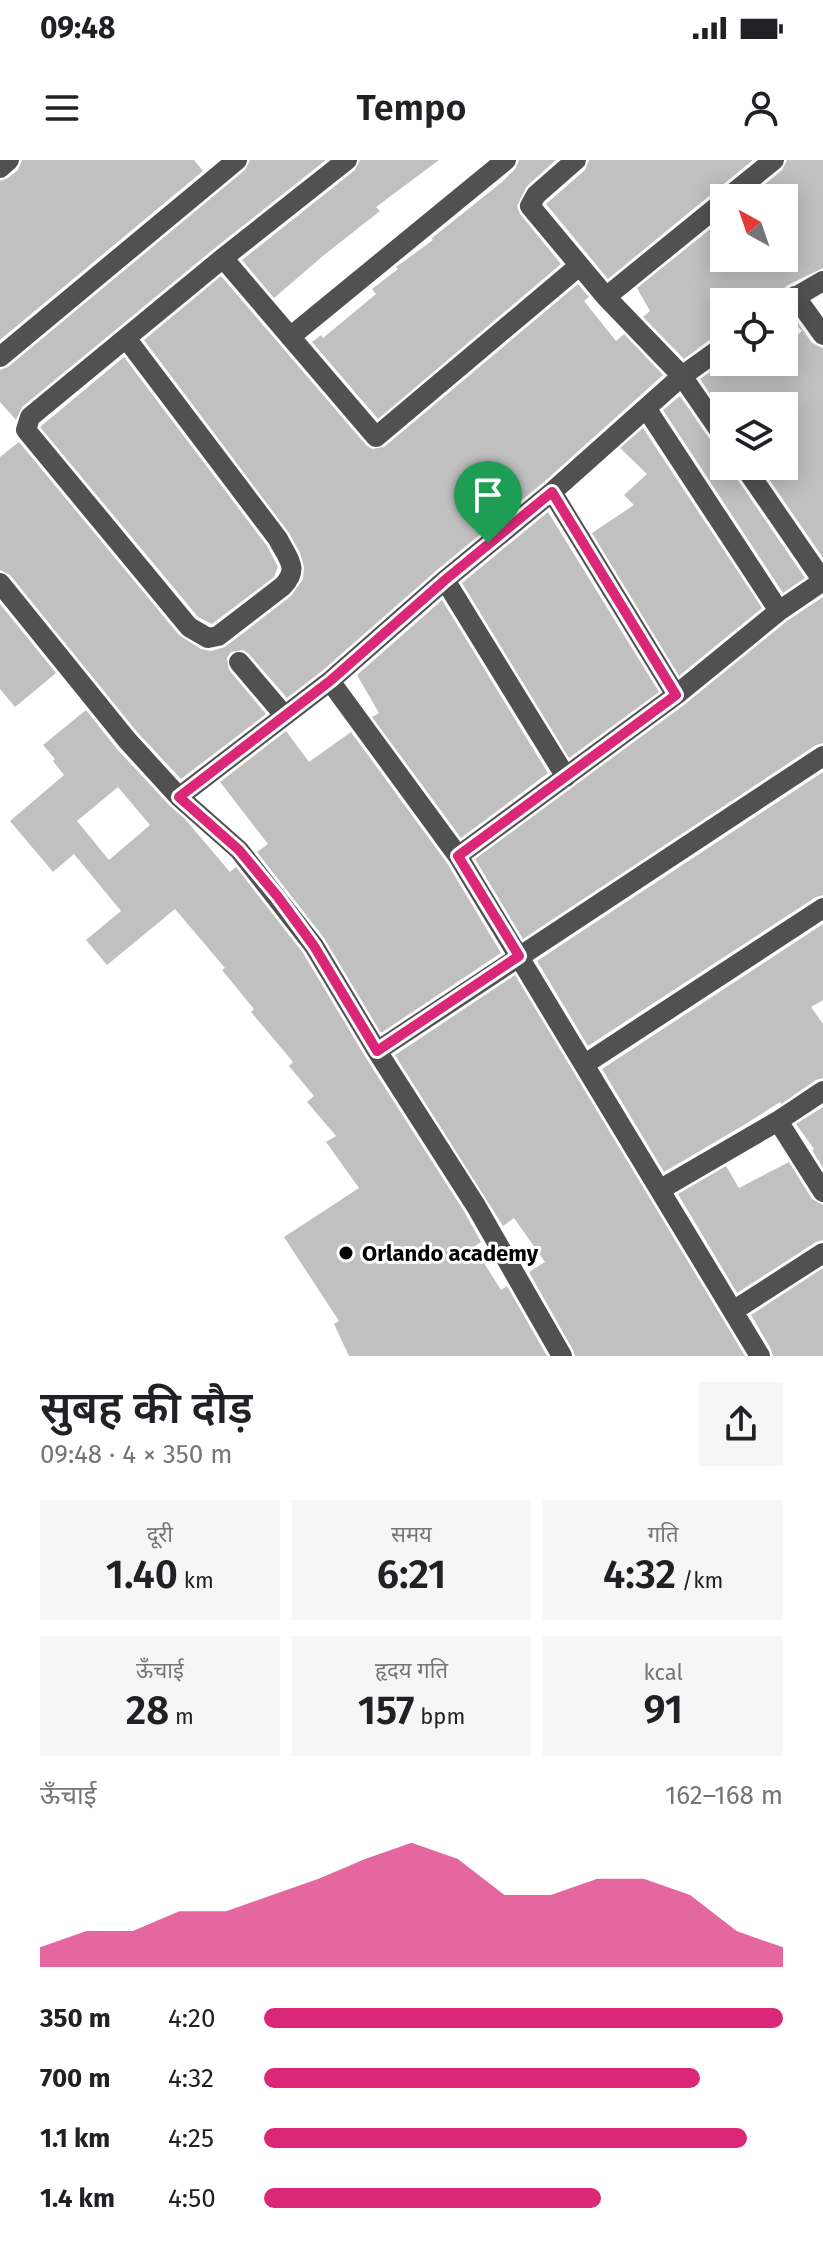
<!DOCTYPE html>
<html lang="hi">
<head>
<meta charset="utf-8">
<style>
	body { margin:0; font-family:"Fira Sans","Noto Sans Devanagari",sans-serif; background:#f6f6f6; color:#202124; height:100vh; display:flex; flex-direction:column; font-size:30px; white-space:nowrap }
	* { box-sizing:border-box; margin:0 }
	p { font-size:26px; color:#757577 }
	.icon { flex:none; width:44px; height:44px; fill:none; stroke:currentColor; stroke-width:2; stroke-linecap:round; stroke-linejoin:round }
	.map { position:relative; height:1196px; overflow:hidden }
	.side { display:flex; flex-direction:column; background:#fff; flex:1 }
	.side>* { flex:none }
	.needle { width:52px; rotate:320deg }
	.controls { position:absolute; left:710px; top:24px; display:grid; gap:16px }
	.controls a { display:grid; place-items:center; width:88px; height:88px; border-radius:0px; background:#fff; box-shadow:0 4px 20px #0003; font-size:40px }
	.pin { position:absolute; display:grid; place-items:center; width:68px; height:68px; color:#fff; margin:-82px -34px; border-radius:50% 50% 50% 0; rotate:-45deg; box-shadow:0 0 8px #0007 }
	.pin .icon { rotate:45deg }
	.round { display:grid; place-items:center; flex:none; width:84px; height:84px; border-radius:0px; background:#f6f6f6 }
	.summary { display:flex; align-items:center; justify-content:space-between; height:136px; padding:0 40px }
	h1 { font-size:44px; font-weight:600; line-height:60px }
	.metrics { display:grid; grid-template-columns:repeat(3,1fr); gap:12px; height:136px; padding:8px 40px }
	.metrics div { display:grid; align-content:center; border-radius:0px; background:#f6f6f6; text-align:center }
	.metrics b { font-size:40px; font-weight:600 }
	.metrics small { font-size:22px; font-weight:400 }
	.metrics p { font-size:22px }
	.chart { height:224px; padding:16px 40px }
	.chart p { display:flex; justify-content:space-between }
	.chart svg { width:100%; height:144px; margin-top:8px; fill:#db2777; opacity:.7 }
	ul { padding:0 40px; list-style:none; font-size:26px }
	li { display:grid; grid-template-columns:128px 96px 1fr; align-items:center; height:60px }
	li i { height:20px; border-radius:10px; background:#db2777 }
	.status { display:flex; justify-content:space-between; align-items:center; height:56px; padding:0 40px; background:#fff; direction:ltr }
	.status svg { height:22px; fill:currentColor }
	header { display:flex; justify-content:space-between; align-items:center; height:104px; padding:0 40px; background:#fff; font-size:36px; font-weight:600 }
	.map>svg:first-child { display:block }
	.building { fill:#c0c0c0; fill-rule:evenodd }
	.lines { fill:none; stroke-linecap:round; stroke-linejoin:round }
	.minor { stroke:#515151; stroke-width:20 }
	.route-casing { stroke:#fff; stroke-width:16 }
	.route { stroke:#db2777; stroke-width:10 }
	.poi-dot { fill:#000; stroke:#fff; stroke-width:3 }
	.labels { text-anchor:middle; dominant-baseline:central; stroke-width:6; stroke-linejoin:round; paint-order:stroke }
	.poi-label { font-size:22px; font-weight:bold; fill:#000; stroke:#fff; text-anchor:start }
</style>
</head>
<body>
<div class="status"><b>09:48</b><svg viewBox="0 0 49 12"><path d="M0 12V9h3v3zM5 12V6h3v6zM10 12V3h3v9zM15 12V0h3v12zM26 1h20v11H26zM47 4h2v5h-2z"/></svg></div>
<header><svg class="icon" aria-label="menu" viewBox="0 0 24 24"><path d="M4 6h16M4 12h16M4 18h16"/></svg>Tempo<svg class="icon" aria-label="person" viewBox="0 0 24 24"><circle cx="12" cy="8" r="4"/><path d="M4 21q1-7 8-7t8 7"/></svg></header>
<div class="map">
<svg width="823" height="1196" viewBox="0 0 823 1196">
	<rect width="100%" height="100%" fill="#fff"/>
	<path class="building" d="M22,0H194L203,11L0,180V21L8,18L18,10Z
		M250,0H326L215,88L22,247L16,260L0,242V210L8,207L245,10Z
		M360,0H439L376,47L380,51L324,95L274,138L242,100L355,10Z
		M519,0H556L527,26L517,46L520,54L561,104L378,259L312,182L321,175L323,178L376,134L372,129L398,109L396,107L433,80L432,78L502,22L515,9Z
		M589,0H753L608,119L546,44L585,10Z
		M787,0H823V108L788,125L776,135L774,142H724V173L716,175L684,199L643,157L650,151L637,128L724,58V98H784V38H748L782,10Z
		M221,116L366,285L372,289L384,287L578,124L589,137L584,141L616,181L624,174L663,215L544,322L437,410L322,511L287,538L248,493L243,490L231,492L227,498L229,510L266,554L181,619L137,572L10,415L0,410V297L19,282L179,475L201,489L211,491L225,487L291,436L303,419L304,407L300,393L289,373L144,180Z
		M792,154L812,183L823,188V398L760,306H784V246H718L700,219L724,202H784V185L802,171L787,155Z
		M124,197L267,386L278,407L274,417L212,464L198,457L40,267Z
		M680,236L713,284L724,290V306H731L733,313L805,418L783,433L663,250Z
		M643,268L762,448L679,516L592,373L634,345L624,335L647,314L620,288Z
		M548,352L659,532L569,598L462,423Z
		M823,437V583L816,585L523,779L475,699L684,545L787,461Z
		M442,440L548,613L461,678L372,557L379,553L357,515Z
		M0,444L56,513L15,547L0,529Z
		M86,550L117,589L170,646L185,659L230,712L236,707L303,793L366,898L465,1053L481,1082L474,1087L501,1130L507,1126L547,1196H349L334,1164L339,1161L284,1077L359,1028L326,982L336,976L307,942L314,936L289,906L293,902L251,852L254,849L222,810L225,808L175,749L107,805L86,780L121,751L74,694L53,712L10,661L64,615L53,601L55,599L43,585ZM118,627L150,665L109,700L77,661Z
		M286,571L309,602L351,572L447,703L501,793L381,873L324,778L257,692L268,684L220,622Z
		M823,612V735L816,737L588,886L537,801Z
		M823,764V840L811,847L823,864V918L816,920L781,944L780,942L744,965L664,1012L602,909Z
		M515,815L745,1196H575L573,1190L529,1112L545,1102L514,1058L503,1066L395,895Z
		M823,947V1008L812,990L814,989L796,964Z
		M789,1002L812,1039L823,1045V1080L816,1082L737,1133L678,1034L726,1006L739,1028Z
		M823,1108V1196H773L771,1189L751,1155Z"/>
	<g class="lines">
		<path class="minor" d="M576,0L536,35L530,46L606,137L682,216L724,277
			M0,8L9,0
			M727,38L774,0
			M223,98L376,277L579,106
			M795,136L823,175
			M606,137L724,41
			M787,142L823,121
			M290,177L506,0
			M126,178L278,379C288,399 300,408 283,426L218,476L208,478L189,467L26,270L30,257L223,98L347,0
			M0,197L237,0
			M646,248L779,451
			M744,306L823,421
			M552,332L676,535
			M445,420L566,617
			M0,423L127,580L179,637L239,690L314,786L377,891L476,1046L562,1196
			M239,502L284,555
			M330,521L458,696L760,1196
			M179,637L330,521L445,420L552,332L682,216L724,186
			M458,696L676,535L779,451L823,421
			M377,891L823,596
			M585,904L823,748
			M778,961L823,1032
			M661,1029L778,961L823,931
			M733,1151L823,1093"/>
	</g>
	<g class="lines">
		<defs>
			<path id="route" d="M552,332L676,535L458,696L519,796L377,891L314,786L278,737L239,690L179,637L330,521L445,420Z"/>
		</defs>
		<use href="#route" class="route-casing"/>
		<use href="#route" class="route"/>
	</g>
	<circle class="poi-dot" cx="346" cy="1093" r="8"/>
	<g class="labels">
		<g class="poi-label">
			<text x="362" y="1093">Orlando academy</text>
		</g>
	</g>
</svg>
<div class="controls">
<a><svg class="needle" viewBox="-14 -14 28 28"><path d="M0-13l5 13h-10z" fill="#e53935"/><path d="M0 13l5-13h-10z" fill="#757577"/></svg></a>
<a><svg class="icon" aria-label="locate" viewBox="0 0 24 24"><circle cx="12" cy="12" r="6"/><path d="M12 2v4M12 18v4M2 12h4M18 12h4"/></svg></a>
<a><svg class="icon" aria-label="layers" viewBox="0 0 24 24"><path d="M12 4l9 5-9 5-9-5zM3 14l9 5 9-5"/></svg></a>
</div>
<div class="pin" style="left:488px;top:383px;background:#1e9e55"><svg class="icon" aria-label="arrive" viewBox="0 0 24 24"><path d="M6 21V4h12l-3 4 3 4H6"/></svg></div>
</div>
<section class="side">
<div class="summary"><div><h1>सुबह की दौड़</h1><p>09:48 · 4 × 350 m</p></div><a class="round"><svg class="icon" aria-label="share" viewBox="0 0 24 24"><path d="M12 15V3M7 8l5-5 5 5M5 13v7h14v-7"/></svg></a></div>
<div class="metrics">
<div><p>दूरी</p><b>1.40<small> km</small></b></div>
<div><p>समय</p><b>6:21</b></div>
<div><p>गति</p><b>4:32<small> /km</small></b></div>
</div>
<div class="metrics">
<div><p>ऊँचाई</p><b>28<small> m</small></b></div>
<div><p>हृदय गति</p><b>157<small> bpm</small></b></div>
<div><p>kcal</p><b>91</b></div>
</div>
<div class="chart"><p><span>ऊँचाई</span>162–168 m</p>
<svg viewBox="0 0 160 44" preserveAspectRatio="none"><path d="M0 44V38L10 33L20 33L30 27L40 27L50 22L60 17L70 11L80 6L90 11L100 22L110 22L120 17L130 17L140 22L150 33L160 38V44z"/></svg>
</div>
<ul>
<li><b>350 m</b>4:20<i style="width:100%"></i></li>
<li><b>700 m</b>4:32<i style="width:84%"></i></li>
<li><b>1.1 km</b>4:25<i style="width:93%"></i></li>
<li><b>1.4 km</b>4:50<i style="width:65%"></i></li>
</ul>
</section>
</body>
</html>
